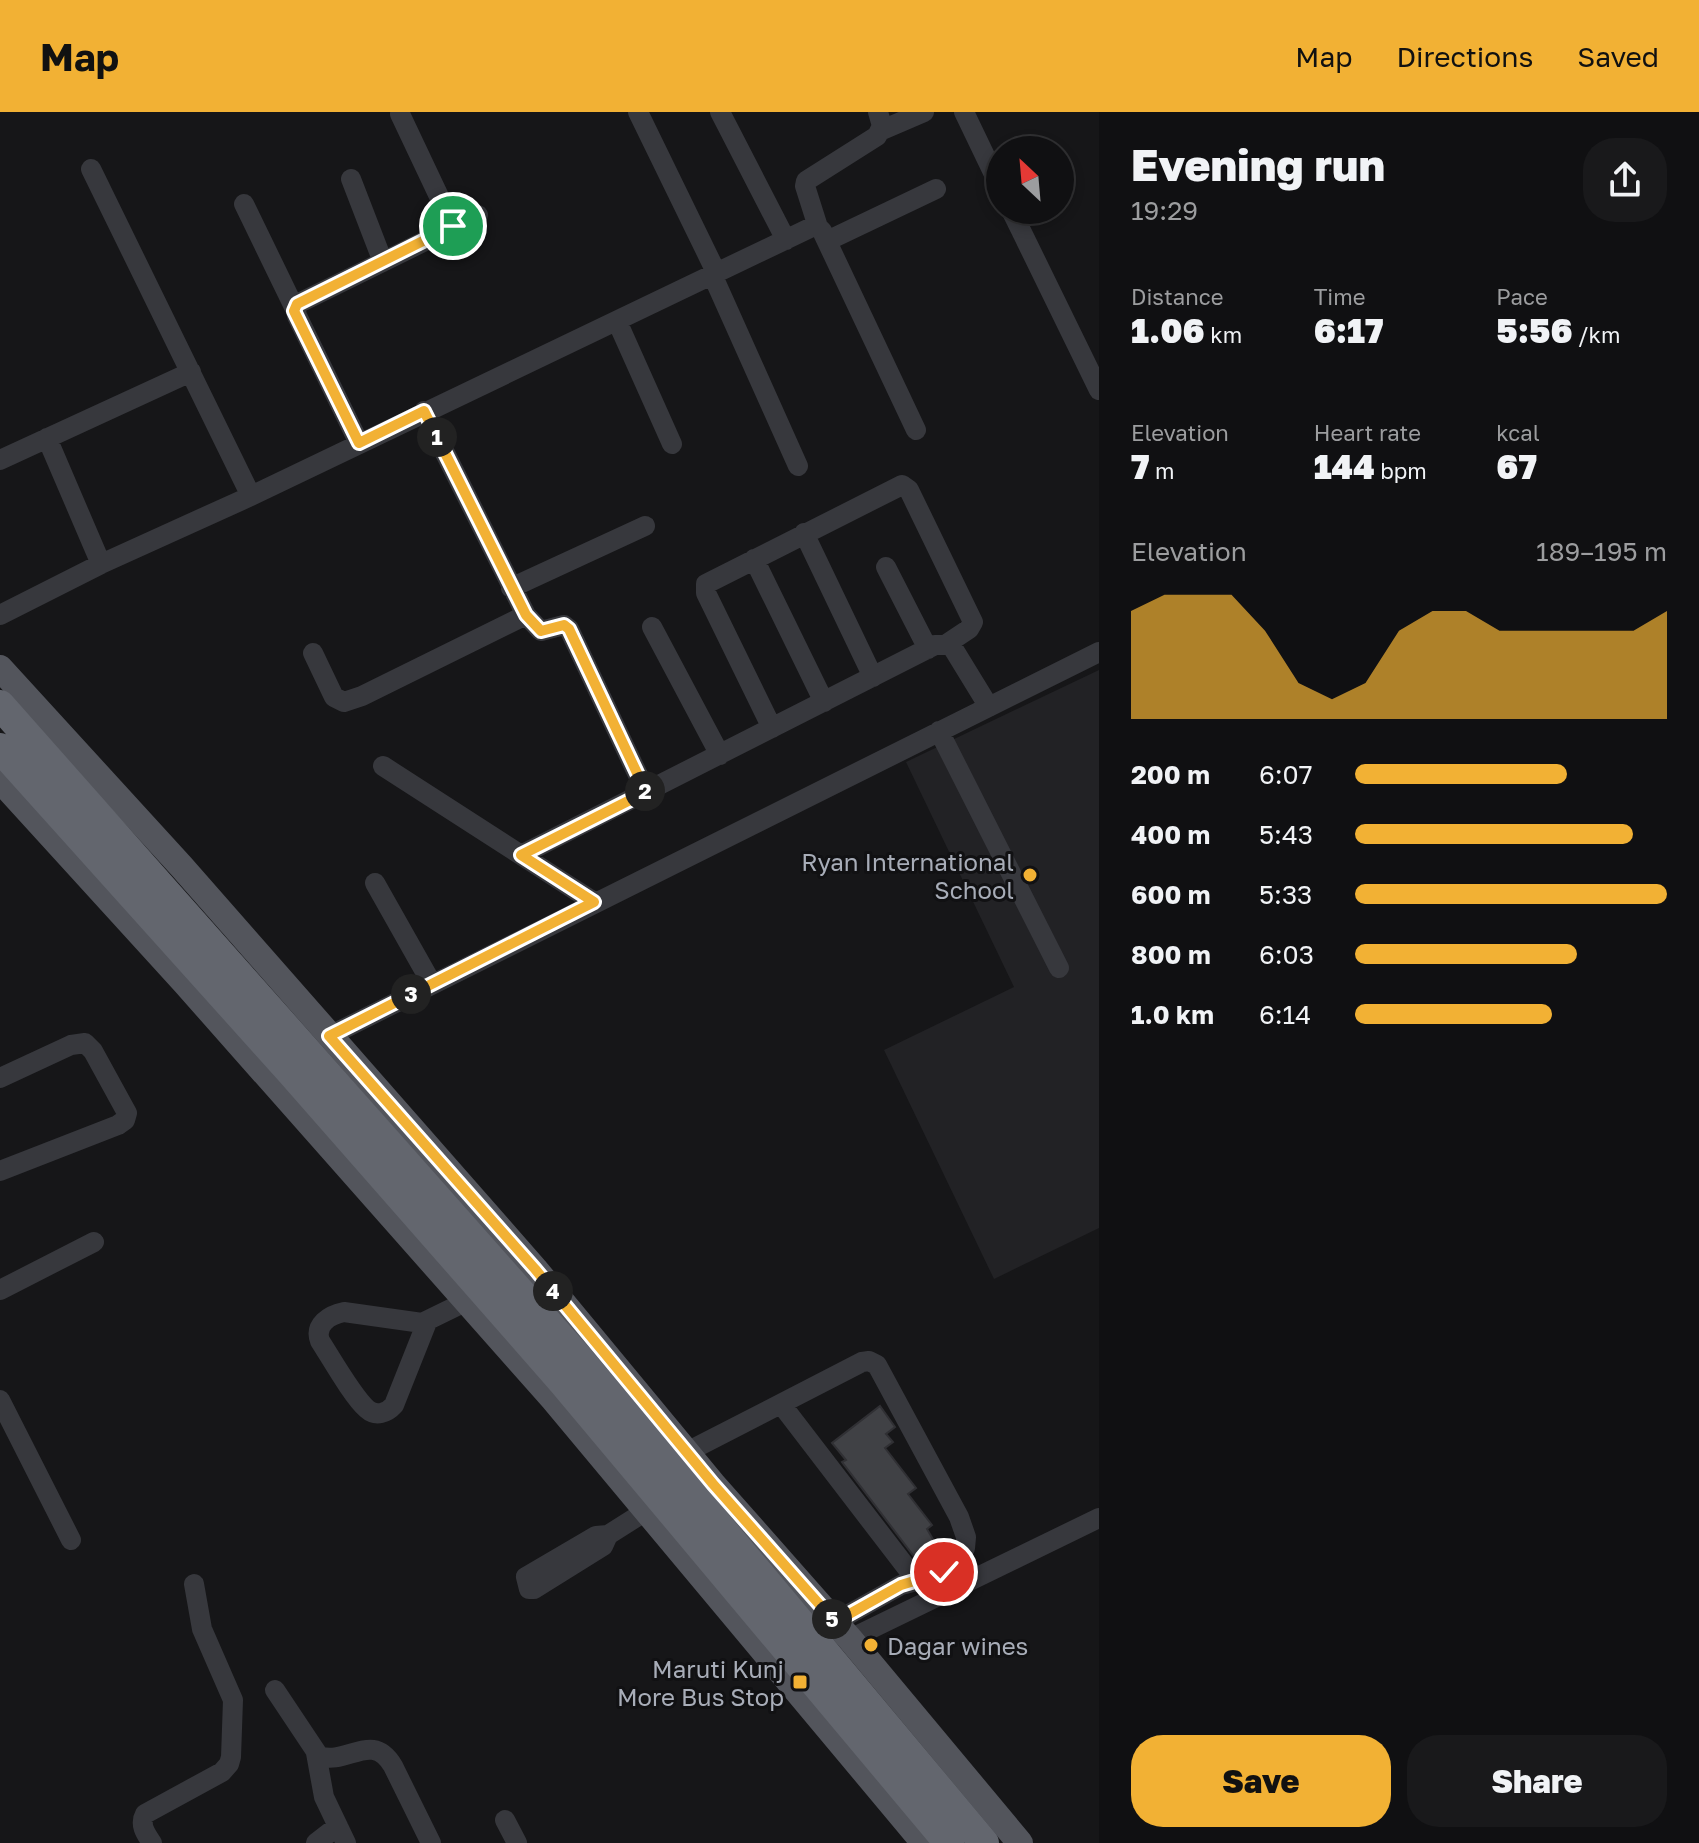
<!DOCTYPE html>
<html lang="en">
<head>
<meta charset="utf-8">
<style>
	body { margin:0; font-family:"Golos Text",sans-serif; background:#19191b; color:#f1f3f6; height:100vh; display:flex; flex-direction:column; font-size:30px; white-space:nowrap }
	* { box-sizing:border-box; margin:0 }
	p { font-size:26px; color:#9c9d9f }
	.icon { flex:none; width:44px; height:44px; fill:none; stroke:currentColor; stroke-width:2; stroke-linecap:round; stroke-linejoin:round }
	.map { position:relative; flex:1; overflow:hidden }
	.sheet { display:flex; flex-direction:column; background:#101012; width:600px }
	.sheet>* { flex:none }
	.needle { width:52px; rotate:334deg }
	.buttons { position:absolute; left:986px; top:24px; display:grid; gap:16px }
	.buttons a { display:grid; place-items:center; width:88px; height:88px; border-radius:50%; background:#101012; box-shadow:0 4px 12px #0003,0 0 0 2px #303032; font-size:40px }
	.pin { position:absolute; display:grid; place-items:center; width:68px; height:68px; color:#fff; margin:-34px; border:4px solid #fff; border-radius:50%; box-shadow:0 2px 8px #0007 }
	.km { position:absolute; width:40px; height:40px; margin:-20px; border-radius:50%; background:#222; color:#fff; font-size:22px; line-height:40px; text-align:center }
	.round { display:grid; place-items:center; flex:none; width:84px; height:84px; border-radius:32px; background:#19191b }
	.headline { display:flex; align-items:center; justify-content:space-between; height:136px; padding:0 32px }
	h1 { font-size:44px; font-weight:800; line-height:60px }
	.metrics { display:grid; grid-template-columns:repeat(3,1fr); gap:12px; height:136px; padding:8px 32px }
	.metrics div { display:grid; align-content:center }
	.metrics b { font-size:34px; font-weight:800 }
	.metrics small { font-size:22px; font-weight:400 }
	.metrics p { font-size:22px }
	.chart { height:224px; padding:16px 32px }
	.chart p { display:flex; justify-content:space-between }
	.chart svg { width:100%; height:144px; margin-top:8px; fill:#f2b134; opacity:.7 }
	.button { display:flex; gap:16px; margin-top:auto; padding:16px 32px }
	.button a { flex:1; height:92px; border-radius:32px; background:#f2b134; color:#111; font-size:32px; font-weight:800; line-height:92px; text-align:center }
	.button a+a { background:#19191b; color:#f1f3f6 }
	ul { padding:0 32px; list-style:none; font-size:26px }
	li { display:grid; grid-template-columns:128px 96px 1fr; align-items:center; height:60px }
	li i { height:20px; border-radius:10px; background:#f2b134 }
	header { display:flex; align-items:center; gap:48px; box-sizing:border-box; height:112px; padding:0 40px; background:#f2b134; color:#111 }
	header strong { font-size:38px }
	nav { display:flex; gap:44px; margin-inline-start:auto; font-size:28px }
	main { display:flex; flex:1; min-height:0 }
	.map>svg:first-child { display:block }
	.built { fill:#222225 }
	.building { fill:#404145; stroke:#303034; stroke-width:2 }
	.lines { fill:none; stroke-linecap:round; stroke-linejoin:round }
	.minor { stroke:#37383d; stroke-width:20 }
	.major { stroke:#53555c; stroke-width:26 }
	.highway { stroke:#63666e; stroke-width:30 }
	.route-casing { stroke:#fff; stroke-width:16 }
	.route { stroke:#f2b134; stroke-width:10 }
	.poi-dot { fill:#f2b134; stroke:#111113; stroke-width:3 }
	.labels { text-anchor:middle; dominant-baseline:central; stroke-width:6; stroke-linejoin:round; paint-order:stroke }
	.poi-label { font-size:24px; fill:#a8adb8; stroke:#111113; text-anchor:end }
</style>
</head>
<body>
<header>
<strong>Map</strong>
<nav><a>Map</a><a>Directions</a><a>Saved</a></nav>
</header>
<main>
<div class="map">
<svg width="1099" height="1731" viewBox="0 0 1099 1731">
	<rect width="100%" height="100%" fill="#161618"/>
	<path class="built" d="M1099,558V1116L994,1167L884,938L1014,875L906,650Z"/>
	<path class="building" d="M880,1294L895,1315L886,1322L893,1330L885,1336L916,1376L908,1382L932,1413L927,1417L938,1436L919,1451L842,1350L846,1348L832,1331Z"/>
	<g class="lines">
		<path class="minor" d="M638,0L716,160
			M720,0L786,128
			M964,0L1000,75
			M400,2L453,114
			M882,18L924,0
			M91,57L251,384
			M351,67L383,150
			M244,92L294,195
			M1011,98L1099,278
			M818,115L805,74L806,69L877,24L882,14L878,0
			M827,129L936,77
			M712,162L798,354
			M617,209L672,332
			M424,299L526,503L541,519L564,513L569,517L646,680
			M47,326L101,452
			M359,331L297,204L295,193L478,103
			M0,348L191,260
			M804,421L873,565
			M754,447L824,590
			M886,455L928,537
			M511,476L645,414
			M0,503L101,452L251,384L812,115H818L822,119L916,318
			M652,515L720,643
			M313,541L334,585L344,590L362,584L526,503
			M772,616L706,481V472L902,373L909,378L973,510L969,517L948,531
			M939,619L1059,856
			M383,654L594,790
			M521,743L935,533H951L989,595
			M375,771L432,872
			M329,924L1099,540
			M0,966L71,933L85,931L93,939L127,1001L125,1008L118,1013L0,1059
			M0,1178L94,1130
			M427,1210L394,1293C387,1301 376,1305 367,1297C353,1285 331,1246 320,1229C314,1213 329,1203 344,1200L422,1211L467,1189
			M0,1288L71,1428
			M781,1292L916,1468
			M687,1340L862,1250L869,1249L877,1253L959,1405L966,1425L965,1436L950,1456L935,1464L901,1473L835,1510
			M608,1423L603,1434L534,1477H529L526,1465L596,1424L608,1423L646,1399
			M850,1527L1099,1406
			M275,1578L319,1644C347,1654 372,1618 393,1654L431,1731
			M316,1641L324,1685L346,1731
			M505,1708L517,1731
			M152,1731C146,1722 139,1713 145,1702L222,1660L229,1652L231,1645L233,1588L202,1517L194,1472
			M316,1731L338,1714"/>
		<path class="major" d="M0,556L181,754L535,1157L713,1372L850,1527L1020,1731
			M0,668L185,871L553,1287L924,1731"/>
		<path class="highway" d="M0,593L581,1249L984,1731
			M0,636L291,960L563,1270L949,1731"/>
	</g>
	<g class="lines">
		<defs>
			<path id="route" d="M453,114L297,192L294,199L359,331L424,299L526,503L541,519L564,513L569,517L646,680L521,743L594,790L329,924L535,1157L713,1372L835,1510L901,1473L944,1460"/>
		</defs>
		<use href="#route" class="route-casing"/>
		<use href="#route" class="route"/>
	</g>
	<g class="poi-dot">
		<circle cx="1030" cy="763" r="8"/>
		<circle cx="871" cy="1533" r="8"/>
		<rect x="792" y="1562" width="16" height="16" rx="4"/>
	</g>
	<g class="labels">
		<g class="poi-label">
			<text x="1014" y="749">Ryan International<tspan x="1014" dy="28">School</tspan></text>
			<text x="887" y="1533" text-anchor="start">Dagar wines</text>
			<text x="784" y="1556">Maruti Kunj<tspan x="784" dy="28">More Bus Stop</tspan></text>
		</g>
	</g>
</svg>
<div class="buttons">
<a><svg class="needle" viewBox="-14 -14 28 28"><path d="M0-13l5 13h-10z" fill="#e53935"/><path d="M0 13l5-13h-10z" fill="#9c9d9f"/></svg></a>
</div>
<div class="pin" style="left:453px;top:114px;background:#1e9e55"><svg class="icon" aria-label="arrive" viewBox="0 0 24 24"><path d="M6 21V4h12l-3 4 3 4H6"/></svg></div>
<div class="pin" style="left:944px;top:1460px;background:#d93025"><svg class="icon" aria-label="check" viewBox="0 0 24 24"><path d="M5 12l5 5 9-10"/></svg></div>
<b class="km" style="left:437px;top:325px">1</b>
<b class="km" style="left:645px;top:679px">2</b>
<b class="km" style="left:411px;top:882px">3</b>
<b class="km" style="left:553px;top:1179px">4</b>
<b class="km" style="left:832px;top:1507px">5</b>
</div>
<section class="sheet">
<div class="headline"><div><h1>Evening run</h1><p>19:29</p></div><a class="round"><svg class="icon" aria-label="share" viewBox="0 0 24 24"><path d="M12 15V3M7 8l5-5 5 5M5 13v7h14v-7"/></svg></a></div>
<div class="metrics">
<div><p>Distance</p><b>1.06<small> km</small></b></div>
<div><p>Time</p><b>6:17</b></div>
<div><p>Pace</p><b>5:56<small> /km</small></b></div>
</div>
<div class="metrics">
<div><p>Elevation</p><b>7<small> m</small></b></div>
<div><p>Heart rate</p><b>144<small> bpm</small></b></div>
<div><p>kcal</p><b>67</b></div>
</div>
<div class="chart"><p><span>Elevation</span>189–195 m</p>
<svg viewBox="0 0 160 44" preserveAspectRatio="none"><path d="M0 44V11L10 6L20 6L30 6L40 17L50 33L60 38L70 33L80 17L90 11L100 11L110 17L120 17L130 17L140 17L150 17L160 11V44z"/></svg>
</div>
<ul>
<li><b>200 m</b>6:07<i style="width:68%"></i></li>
<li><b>400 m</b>5:43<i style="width:89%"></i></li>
<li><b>600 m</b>5:33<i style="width:100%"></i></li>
<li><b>800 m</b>6:03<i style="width:71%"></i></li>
<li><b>1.0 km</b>6:14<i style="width:63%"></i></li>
</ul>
<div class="button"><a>Save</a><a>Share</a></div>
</section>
</main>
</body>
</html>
